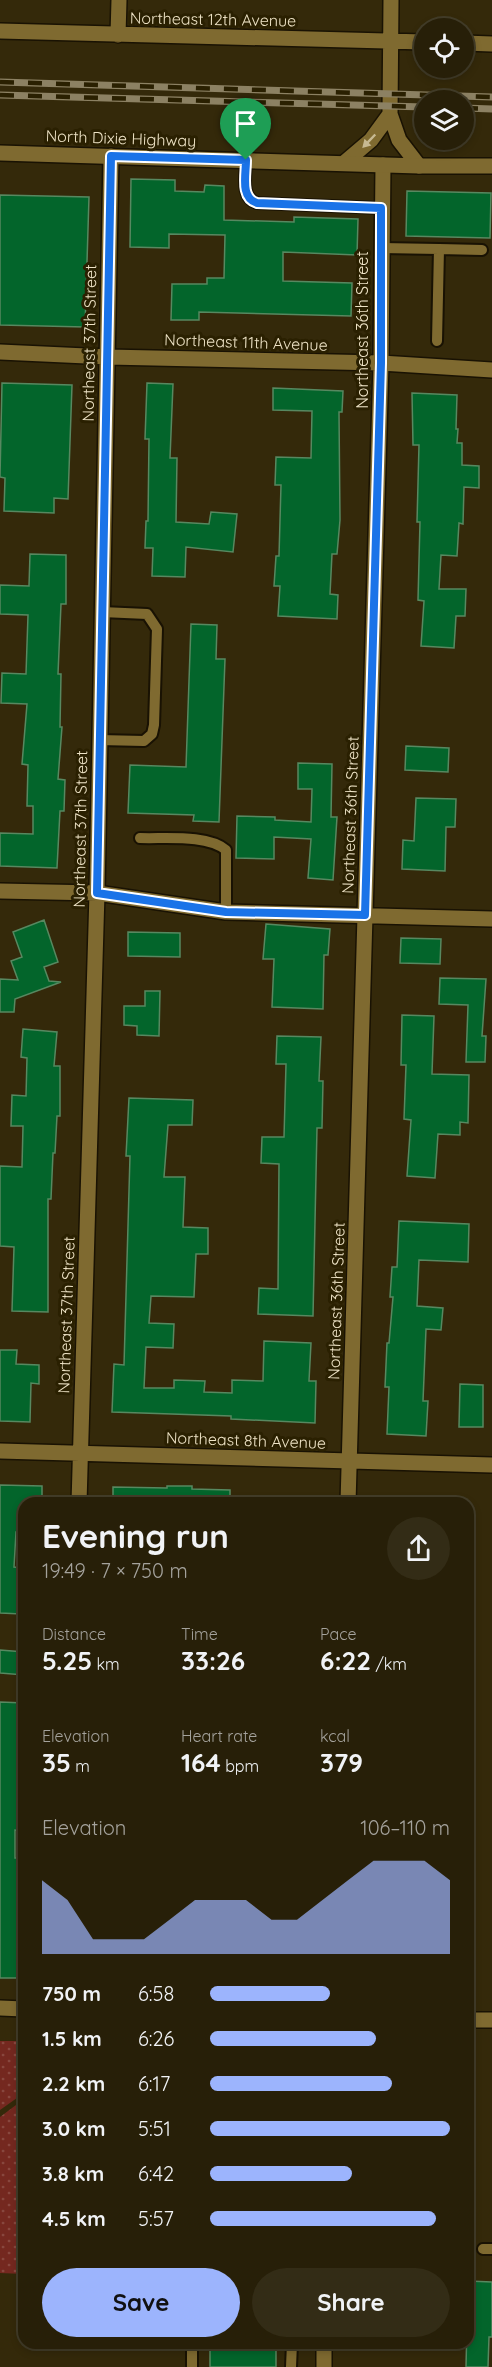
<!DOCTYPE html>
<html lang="en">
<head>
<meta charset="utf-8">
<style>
	body { margin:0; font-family:Quicksand,sans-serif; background:#332c16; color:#f1f3f6; height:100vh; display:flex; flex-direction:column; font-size:22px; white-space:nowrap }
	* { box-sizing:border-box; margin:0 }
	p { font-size:20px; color:#a4a29c }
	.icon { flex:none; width:33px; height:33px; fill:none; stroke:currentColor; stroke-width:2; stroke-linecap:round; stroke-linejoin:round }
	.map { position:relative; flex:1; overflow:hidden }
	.sheet { position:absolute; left:18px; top:1497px; width:456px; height:852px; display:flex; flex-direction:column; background:#271f08; border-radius:18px; box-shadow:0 3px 9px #0003,0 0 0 2px #433d29 }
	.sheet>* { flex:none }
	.buttons { position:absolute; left:414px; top:18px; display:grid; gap:12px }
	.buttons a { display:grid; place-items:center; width:60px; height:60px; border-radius:50%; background:#271f08; box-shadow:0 3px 9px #0003,0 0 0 2px #433d29; font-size:30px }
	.pin { position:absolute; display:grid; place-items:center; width:51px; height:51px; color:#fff; margin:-62px -26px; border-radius:50% 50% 50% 0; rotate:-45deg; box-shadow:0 0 6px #0007 }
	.pin .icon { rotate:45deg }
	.round { display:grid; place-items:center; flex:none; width:63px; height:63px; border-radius:32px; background:#332c16 }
	.head { display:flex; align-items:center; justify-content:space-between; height:102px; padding:0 24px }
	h1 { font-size:33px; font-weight:800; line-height:45px }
	.metrics { display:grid; grid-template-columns:repeat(3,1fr); gap:9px; height:102px; padding:6px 24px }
	.metrics div { display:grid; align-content:center }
	.metrics b { font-size:26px; font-weight:800 }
	.metrics small { font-size:16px; font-weight:400 }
	.metrics p { font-size:16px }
	.chart { height:168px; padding:12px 24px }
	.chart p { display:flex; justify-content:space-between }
	.chart svg { width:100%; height:108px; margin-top:6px; fill:#9cb4fd; opacity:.7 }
	.cta { display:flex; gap:12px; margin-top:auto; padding:12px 24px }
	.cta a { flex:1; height:69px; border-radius:36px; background:#9cb4fd; color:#111; font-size:24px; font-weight:800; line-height:69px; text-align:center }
	.cta a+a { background:#332c16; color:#f1f3f6 }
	ul { padding:0 24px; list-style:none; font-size:20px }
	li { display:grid; grid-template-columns:96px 72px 1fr; align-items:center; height:45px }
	li i { height:15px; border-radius:8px; background:#9cb4fd }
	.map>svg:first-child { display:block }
	.park { fill:url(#park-dots) }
	.building { fill:#03652b; stroke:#578860; stroke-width:1.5 }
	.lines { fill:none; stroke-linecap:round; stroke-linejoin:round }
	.service-casing { stroke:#191203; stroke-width:14 }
	.minor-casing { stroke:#191203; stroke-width:18 }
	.tertiary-casing { stroke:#191203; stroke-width:18 }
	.secondary-casing { stroke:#191203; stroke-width:18 }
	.service { stroke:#7f6a30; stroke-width:10 }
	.minor { stroke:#7f6a30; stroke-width:15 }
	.tertiary { stroke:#7f6a30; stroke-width:15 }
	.secondary { stroke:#7f6a30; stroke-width:15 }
	.rail-casing { stroke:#8c8163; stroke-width:7 }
	.rail { stroke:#2a2001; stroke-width:4.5; stroke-dasharray:14; stroke-linecap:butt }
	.oneway { fill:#c7b992 }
	.route-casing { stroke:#fff; stroke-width:12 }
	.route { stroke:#1a73e8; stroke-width:8 }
	.labels { text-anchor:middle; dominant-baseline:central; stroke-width:6; stroke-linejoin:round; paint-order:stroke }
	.street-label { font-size:16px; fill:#eee3c6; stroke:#2a2001 }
</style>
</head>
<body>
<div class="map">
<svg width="492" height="2367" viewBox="0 0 492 2367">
	<defs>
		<pattern id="park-dots" width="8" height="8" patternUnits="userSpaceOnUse" patternTransform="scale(1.5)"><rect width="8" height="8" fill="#74281f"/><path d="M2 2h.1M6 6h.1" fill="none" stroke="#88473e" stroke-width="1.8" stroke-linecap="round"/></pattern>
	</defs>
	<rect width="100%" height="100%" fill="#34290a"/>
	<path class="park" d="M0,2041H24V2093L0,2110Z
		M24,2099V2274L0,2273V2117Z"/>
	<path class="building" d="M131,179L175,180V191L204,192L205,185L224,186V220L294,222V217L358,219L357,255L283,252V281L352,283L351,316L199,312V320H171L172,284H207V278H224L225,235L169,234V248L130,247Z
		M407,191L491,193L490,238L406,236Z
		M0,195L89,197L85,327L0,325Z
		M2,383L72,385L68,499L54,498V513L4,511L5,478L0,477Z
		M147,383L173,384L170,458H177L176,522L209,524L211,512L237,514L233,552L186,547L185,577L152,576L153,548H145L146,521H148L149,439H145Z
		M273,388L343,391L342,412H339L340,520L337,554H332L330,594L338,595L337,619L278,616L280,586H274L276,556H279L281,485H275L276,457L311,458L312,411L273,410Z
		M412,393L457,395L456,429H458L457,443H462V465L479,466V488L464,487L463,524L459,523L457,556L441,555L439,589H466L465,616H456L454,648L421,646L424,601L418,600L420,522H417L419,445H413Z
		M30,554L66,555V604H61L58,674H61L60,727H62L58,779L65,780L64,811H60L57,868L0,866V833L33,834V806H27L28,765L22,764L27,704L1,703L2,673L26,674L28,615L0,614V585L29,586Z
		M191,624L217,625L216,659H225L219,822L193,821L194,815L128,813L130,765L186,767Z
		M406,746L449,748L448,772L405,770Z
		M298,763L332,764L331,817H337L333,880L308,878L311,839L274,837V859L236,858L237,816L275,817V820L311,822L312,789H298Z
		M416,798L456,799L455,827H446L445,871L402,869L403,840L414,841Z
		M44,920L58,962L44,967L49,981L61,982L15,999L14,1012H0V979L18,980L11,961L22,957L13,932Z
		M266,924L330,929L328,955H324L323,1009L272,1007L274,959H263Z
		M128,932L180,933V957L128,956Z
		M401,938L441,939L440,964L400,963Z
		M440,978L486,979L482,1036H486L485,1062H466L468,1005L439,1004Z
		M145,991H160L159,1036L137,1035V1026L124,1025V1006H145Z
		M402,1015L434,1016L432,1074L469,1075L468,1123L460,1122V1135L438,1134L435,1178L407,1176L411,1120L404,1119L406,1065H401Z
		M23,1029L57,1032L54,1066H60V1116H57L55,1153H53L51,1199H48V1312L12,1311L14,1247L0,1246V1166L22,1167L23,1126H11L12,1095L26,1096L27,1058L21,1057Z
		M277,1036L321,1037L319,1081H323L322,1128H317L313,1316L258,1314L259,1288L278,1289L279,1164L261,1163L262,1137H284L286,1064H276Z
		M129,1098L193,1100L192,1125H168L164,1177H185L183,1227L208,1228V1254H196L194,1297L151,1296L149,1323L174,1324L173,1348L146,1347L144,1388H174V1380L205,1381L204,1392L232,1393V1380L263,1381L264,1341L311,1343L309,1381H316L315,1423L231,1419V1416L112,1412L114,1364L124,1365L130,1156H126Z
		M399,1221L469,1224L468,1262L419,1260L417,1306L443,1308L441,1330L426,1329L423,1401H428L426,1436L387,1434L389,1387H385L387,1343H389L393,1297H390L392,1267H397Z
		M0,1350H17L16,1364L39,1365V1384L31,1383L30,1422L0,1421Z
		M460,1384L483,1385V1427H459Z
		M0,1485L42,1486V1503H24V1532H16L14,1567L24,1568V1602H21V1614L0,1613Z
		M167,1486H192V1489L230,1490V1503H113V1487L167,1488Z
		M0,1650L24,1652V1675L0,1673Z
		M0,1702L24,1703V1831L15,1830V1858H24V1978H0Z
		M468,2281L492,2282V2337H489L488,2367H466Z
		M210,2343H276V2367H210Z"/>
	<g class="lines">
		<defs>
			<path id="service" d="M246,160C246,175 240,198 257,203L381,208
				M381,248L439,249
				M437,341L439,249L482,250
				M99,740L144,741L152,734L154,725L157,629L147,614L102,612
				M140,838C164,839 207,834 226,850V912
				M483,2249H492
				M192,2367V2343
				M291,2367L292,2343"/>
			<path id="minor" d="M391,0L390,114L399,140L419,166
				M0,31L424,42
				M118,35L119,0
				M464,43L492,44
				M344,163L371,140L390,114
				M0,352L108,357L381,363L492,370
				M0,891L97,893L226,912L492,919
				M0,1451L492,1465
				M79,1503L97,893L111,156
				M348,1503L381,363L383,165
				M324,2343V2367"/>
			<path id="tertiary" d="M0,2008L24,2009
				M468,2020H492"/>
			<path id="secondary" d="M0,153L419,166H492"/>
		</defs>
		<use href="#service" class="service-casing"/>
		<use href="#minor" class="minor-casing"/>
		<use href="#tertiary" class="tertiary-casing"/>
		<use href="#secondary" class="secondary-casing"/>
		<use href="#service" class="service"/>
		<use href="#minor" class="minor"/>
		<use href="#tertiary" class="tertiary"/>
		<use href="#secondary" class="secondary"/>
		<defs>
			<path id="rail" d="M0,82L492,97
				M0,95L424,107
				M464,108L492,109"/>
		</defs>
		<use href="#rail" class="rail-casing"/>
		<use href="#rail" class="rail"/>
	</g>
	<defs><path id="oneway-solid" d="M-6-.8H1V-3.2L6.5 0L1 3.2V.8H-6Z" transform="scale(1.5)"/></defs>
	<use class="oneway" href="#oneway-solid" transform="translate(369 141) rotate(134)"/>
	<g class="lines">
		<defs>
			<path id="route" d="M111,156L246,160C246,175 240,198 257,203L381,208V363L365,915L226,912L97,893Z"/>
		</defs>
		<use href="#route" class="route-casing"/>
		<use href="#route" class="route"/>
	</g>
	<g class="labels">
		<g class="street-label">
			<text transform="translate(213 19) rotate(1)">Northeast 12th Avenue</text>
			<text transform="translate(121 138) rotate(2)">North Dixie Highway</text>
			<text transform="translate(362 330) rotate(-90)">Northeast 36th Street</text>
			<text transform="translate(246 342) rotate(2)">Northeast 11th Avenue</text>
			<text transform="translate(89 343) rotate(-89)">Northeast 37th Street</text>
			<text transform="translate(350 815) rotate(-88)">Northeast 36th Street</text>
			<text transform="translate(80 829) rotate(-89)">Northeast 37th Street</text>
			<text transform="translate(336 1301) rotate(-88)">Northeast 36th Street</text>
			<text transform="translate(66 1315) rotate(-88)">Northeast 37th Street</text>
			<text transform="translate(246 1440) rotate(2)">Northeast 8th Avenue</text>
		</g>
	</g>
</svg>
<div class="buttons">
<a><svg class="icon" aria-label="locate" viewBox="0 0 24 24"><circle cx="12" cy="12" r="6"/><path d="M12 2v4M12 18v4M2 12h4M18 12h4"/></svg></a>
<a><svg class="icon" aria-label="layers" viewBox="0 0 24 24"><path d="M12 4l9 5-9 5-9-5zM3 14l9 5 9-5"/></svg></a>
</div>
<div class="pin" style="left:246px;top:160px;background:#1e9e55"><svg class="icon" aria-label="arrive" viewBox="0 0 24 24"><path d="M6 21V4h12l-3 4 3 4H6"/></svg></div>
<section class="sheet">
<div class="head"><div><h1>Evening run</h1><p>19:49 · 7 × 750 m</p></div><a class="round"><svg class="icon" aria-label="share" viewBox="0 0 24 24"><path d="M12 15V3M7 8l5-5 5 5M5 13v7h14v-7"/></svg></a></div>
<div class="metrics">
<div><p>Distance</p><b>5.25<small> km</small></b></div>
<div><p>Time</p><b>33:26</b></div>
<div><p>Pace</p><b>6:22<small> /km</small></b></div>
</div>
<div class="metrics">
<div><p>Elevation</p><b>35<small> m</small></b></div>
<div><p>Heart rate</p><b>164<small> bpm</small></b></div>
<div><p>kcal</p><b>379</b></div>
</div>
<div class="chart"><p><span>Elevation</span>106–110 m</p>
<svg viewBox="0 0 160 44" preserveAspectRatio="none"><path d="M0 44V14L10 22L20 38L30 38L40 38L50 30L60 22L70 22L80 22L90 30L100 30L110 22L120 14L130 6L140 6L150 6L160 14V44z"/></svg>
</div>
<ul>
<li><b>750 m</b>6:58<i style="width:50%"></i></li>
<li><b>1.5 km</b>6:26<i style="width:69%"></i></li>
<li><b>2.2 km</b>6:17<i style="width:76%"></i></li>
<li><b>3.0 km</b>5:51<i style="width:100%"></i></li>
<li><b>3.8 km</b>6:42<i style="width:59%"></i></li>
<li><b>4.5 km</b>5:57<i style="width:94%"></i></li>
</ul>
<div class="cta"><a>Save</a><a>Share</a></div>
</section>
</div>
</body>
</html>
